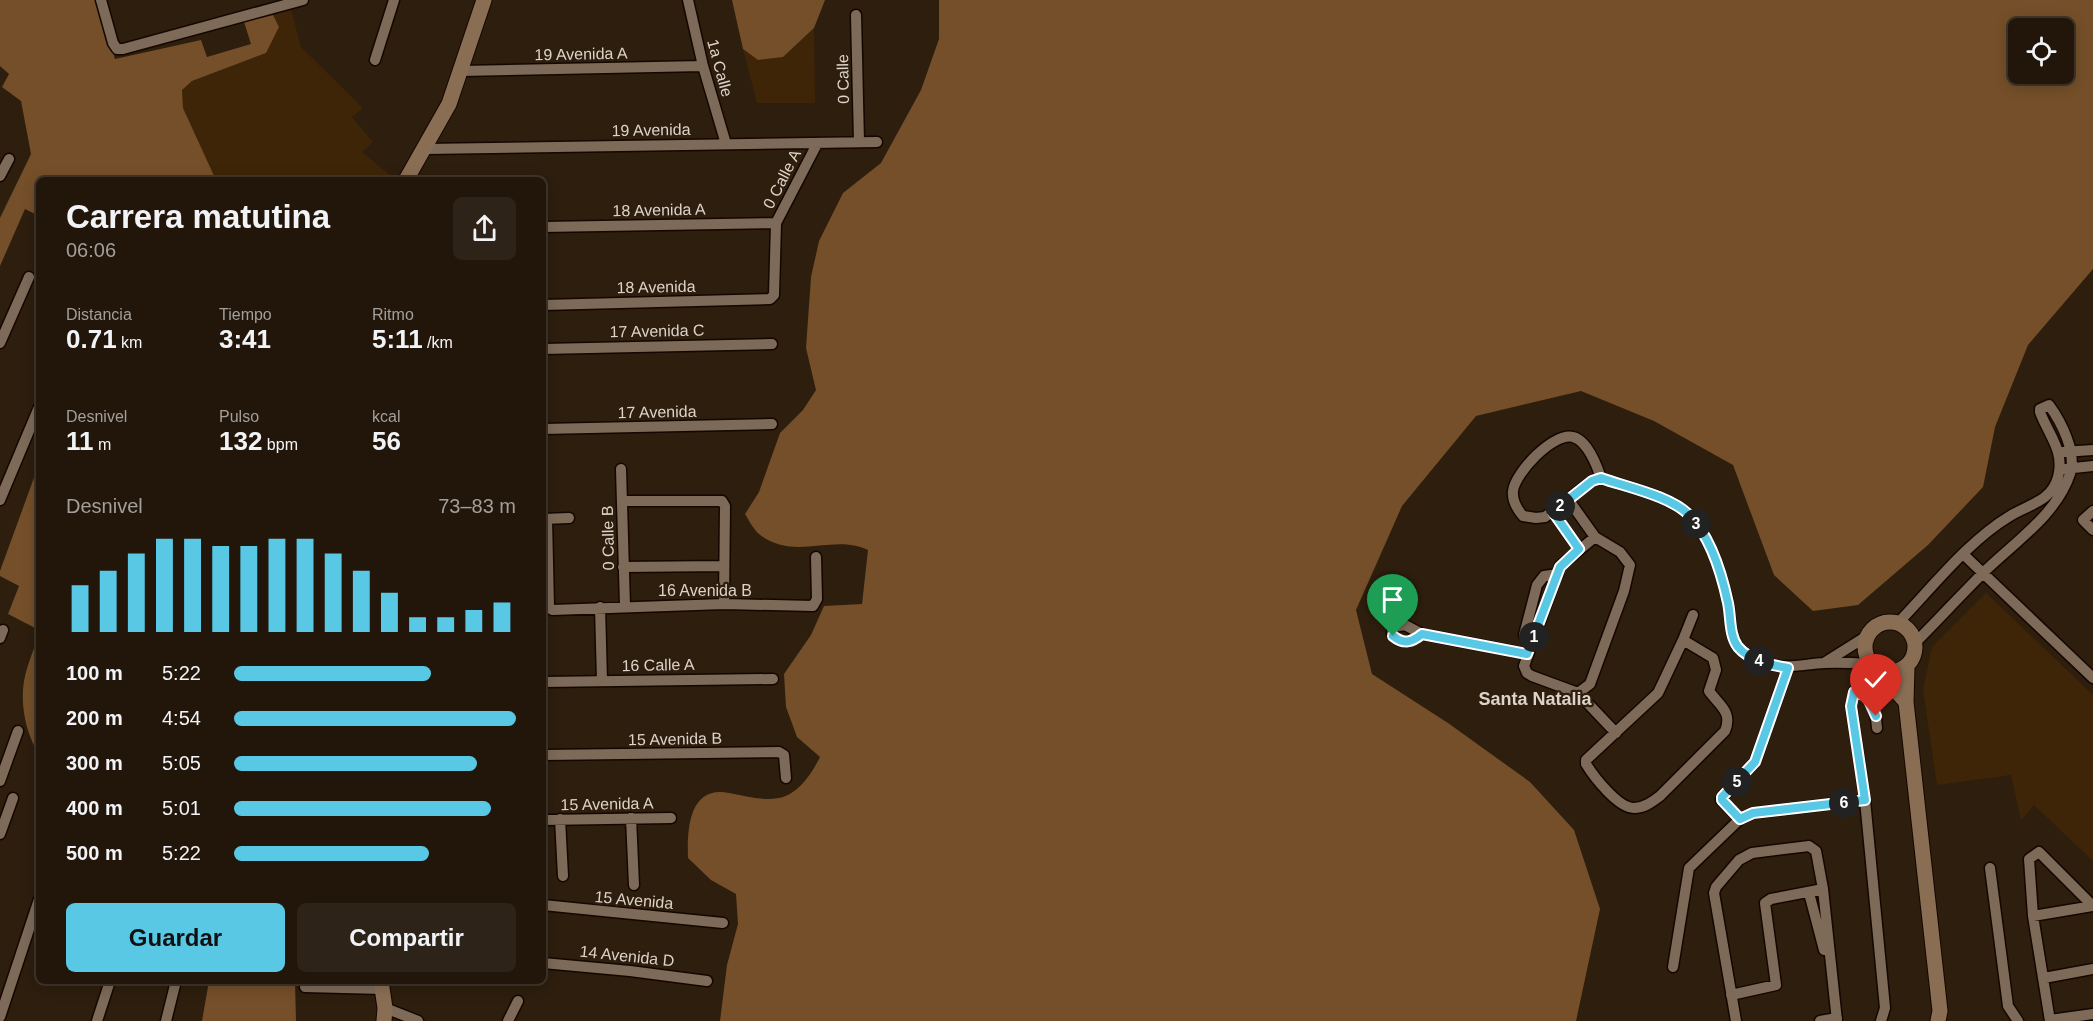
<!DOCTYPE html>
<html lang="es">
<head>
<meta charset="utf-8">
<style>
	body { margin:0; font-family:Arial,sans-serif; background:#2e2318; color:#f1f3f6; height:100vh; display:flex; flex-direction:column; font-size:22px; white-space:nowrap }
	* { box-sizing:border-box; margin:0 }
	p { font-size:20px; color:#a29f9c }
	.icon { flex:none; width:33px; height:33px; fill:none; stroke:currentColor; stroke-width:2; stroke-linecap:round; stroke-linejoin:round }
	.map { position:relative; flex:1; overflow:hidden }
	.sheet { position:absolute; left:36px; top:177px; width:510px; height:807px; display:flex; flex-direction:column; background:#22160a; border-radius:9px; box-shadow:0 3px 15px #0003,0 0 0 2px #3f352b }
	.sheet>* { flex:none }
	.buttons { position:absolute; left:2008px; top:18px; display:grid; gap:12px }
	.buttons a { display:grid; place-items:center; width:66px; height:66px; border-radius:9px; background:#22160a; box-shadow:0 3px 15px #0003,0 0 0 2px #3f352b; font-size:30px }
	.pin { position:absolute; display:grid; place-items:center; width:51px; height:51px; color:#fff; margin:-62px -26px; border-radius:50% 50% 50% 0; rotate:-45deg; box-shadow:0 0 6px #0007 }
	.pin .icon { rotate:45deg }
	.km { position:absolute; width:30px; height:30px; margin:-15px; border-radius:50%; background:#222; color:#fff; font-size:16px; line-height:30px; text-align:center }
	.round { display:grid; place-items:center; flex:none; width:63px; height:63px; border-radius:9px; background:#2e2318 }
	.overview { display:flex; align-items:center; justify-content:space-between; height:102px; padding:0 30px }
	h1 { font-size:33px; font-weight:700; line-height:45px }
	.metrics { display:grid; grid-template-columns:repeat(3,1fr); gap:9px; height:102px; padding:6px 30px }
	.metrics div { display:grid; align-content:center }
	.metrics b { font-size:26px; font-weight:700 }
	.metrics small { font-size:16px; font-weight:400 }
	.metrics p { font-size:16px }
	.chart { height:168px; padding:12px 30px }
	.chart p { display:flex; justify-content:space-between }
	.chart svg { width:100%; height:108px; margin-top:6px; stroke:#59c8e5; stroke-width:6 }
	.primary-button { display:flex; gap:12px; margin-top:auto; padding:12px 30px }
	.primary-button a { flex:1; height:69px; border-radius:9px; background:#59c8e5; color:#111; font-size:24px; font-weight:700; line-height:69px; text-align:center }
	.primary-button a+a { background:#2e2318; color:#f1f3f6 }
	ul { padding:0 30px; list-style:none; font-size:20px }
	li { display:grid; grid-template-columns:96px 72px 1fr; align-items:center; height:45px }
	li i { height:15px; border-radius:8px; background:#59c8e5 }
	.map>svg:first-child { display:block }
	.green { fill:#3f2507 }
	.forest { fill:#744f29; fill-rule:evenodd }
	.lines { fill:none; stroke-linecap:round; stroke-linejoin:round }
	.street-casing { stroke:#150700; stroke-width:13 }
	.secondary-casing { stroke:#150700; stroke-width:17 }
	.street { stroke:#7d6a59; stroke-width:10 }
	.secondary { stroke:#8a6e54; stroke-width:15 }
	.route-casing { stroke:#fff; stroke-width:12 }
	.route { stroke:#59c8e5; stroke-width:8 }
	.labels { text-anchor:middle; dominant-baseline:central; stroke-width:4.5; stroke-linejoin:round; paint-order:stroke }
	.street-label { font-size:16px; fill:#ddd3c9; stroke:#2d1e0e }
	.neighbourhood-label { font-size:18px; font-weight:bold; fill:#ddd3c9; stroke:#2d1e0e }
</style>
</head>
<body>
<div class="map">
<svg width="2093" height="1021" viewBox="0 0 2093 1021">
	<rect width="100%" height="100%" fill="#2d1e0e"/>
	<path class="green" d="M291,10L301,47L363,108L352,117L373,142L362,152L396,180H216L183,108L182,90L192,81L266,53L279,27L273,15Z
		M814,28L815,103H757L743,49L758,60L783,57Z
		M1986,593L2093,695V861L2034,805L2021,820L2011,775L1937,785L1923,690L1932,647Z"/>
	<path class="forest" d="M0,0H97L115,59L201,40L207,57L251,44L244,22L273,15L279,27L266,53L192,81L182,90L183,108L216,180H39V216L25,209L0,266V218L31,154L21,101L2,87L9,74L0,66Z
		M732,0H825L814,28L783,57L758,60L743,49Z
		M939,0H2093V269L2028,345L1995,427L1983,487L1928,545L1858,605L1813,611L1774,575L1733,465L1654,421L1581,391L1476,416L1402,506L1356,610L1372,674L1448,723L1530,782L1574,830L1600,909L1576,1021H720L727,965L738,924L736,894L711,880L688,858C687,829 689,785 729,793C746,796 761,801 779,798C799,794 812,773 820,757L797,737L786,707L784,674L811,635L824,606L862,604L868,550C833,533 794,562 759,534C753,529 749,520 745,514L759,492L780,433L803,410L816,390L806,348L811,277L819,241L843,193L881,163L921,90L939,39ZM2019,28H2064V74H2019Z
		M39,464V630L8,614L19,586L0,576V571Z
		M39,635V754C26,734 20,705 24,681C27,665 34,649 39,635Z
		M209,981H295L296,1021H202Z"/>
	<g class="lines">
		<defs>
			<path id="street" d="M101,0L113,43L117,49H123L303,0
				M688,0L703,66L726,144
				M856,15L859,142
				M375,60L394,0
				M461,71L703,66
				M425,149L877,142
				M0,176L9,159
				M543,227L776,223
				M543,305L770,299L774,295L776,223L817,144
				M0,343L29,277
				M543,349L772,344
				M543,429L772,424
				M2063,452L2093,450
				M621,469L625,606
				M2064,469L2093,466
				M1601,478C1597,466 1587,440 1573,437C1553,432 1515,473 1513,491C1512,500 1517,509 1523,516L1536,518L1545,517L1592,481L1601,478C1626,487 1671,496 1689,515C1710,536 1722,575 1728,602C1731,617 1729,634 1738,647C1744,654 1756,660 1765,663C1786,670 1804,664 1824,663C1839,662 1855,663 1870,664
				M1568,499L1595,537L1620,552L1630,565L1624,591L1590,684L1578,693L1532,676L1527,673L1524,666L1560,566L1595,537
				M0,500L39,407
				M622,501H722L725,506L724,604
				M2093,511L2083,520L2093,530
				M1553,512L1579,549
				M543,519L569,518
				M547,519L549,607L552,610L724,604L813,606L817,599L816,557
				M1964,555L2093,678
				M623,567L723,566
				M600,607L602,681
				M1897,624C1931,589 1968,541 2010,516C2029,504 2051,502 2058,477C2065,451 2048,434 2040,412V409L2049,405C2062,423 2077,453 2070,474C2056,516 2012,544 1982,574C1959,597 1937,621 1914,644
				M1422,634C1411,642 1400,646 1392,633L1393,627L1405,625L1422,634L1527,654
				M0,638L3,630
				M1683,640L1713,658L1716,670L1709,691C1719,705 1733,712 1725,731L1660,796C1652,802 1644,808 1634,808C1618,808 1594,777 1586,764V760L1658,693Z
				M1683,640L1693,615
				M1532,642L1524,635L1537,585L1544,576L1558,574
				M1824,663L1867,636
				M543,682L773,679
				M1578,693L1616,733
				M1877,728C1876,714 1873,691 1854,692L1851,706L1865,800L1885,1008L1881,1021
				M543,755L779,752L784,755L786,778
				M0,781L18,731
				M631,818L634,885
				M560,819L563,876
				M1740,819L1721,800L1722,797L1755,762L1788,668
				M543,820L671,818
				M0,834L13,798
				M1990,868L2008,1006L2018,1021
				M1809,893L1824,950
				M543,905L723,923
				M2033,916L2093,906
				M543,963L630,971L707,981
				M1673,967L1689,868L1740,819L1753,813L1865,800
				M2044,978L2093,969
				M305,987L383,989
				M1731,995L1776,985L1765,903L1771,899L1823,889
				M385,1008L418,1021
				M0,1017L39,899
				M2050,1020L2093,1014
				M97,1021L110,981
				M166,1021L176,981
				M508,1021L518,1001
				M1736,1021L1714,893L1716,887L1739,860L1752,853L1809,846L1816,851L1823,889L1837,1021
				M1820,1021L1837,1018
				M2050,1021L2033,916L2029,859L2039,852L2093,906"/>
			<path id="secondary" d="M406,180L449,104L484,0
				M1865 647a25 25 0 1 1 50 0a25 25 0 1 1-50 0Z
				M1907,666L1906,702L1940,1011L1938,1021
				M1876,669L1906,702
				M381,981L385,1008L384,1021"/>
		</defs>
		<use href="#street" class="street-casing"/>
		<use href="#secondary" class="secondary-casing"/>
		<use href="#street" class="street"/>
		<use href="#secondary" class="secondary"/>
	</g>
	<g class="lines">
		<defs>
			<path id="route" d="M1393,636C1404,645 1412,642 1422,634L1527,654L1560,567L1579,549L1553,512L1592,481L1601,478C1626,487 1671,496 1689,515C1710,536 1722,575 1728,603C1731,617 1729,635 1738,647C1750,661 1771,665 1788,668L1755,762L1722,797V800L1740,819L1753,813L1865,800L1851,706L1854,692L1867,696L1876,716"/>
		</defs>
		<use href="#route" class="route-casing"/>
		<use href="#route" class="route"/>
	</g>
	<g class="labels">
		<g class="street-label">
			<text transform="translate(581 54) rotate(-1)">19 Avenida A</text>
			<text transform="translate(720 68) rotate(75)">1a Calle</text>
			<text transform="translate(843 79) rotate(-91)">0 Calle</text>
			<text transform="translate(651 130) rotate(-1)">19 Avenida</text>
			<text transform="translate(782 179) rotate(-63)">0 Calle A</text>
			<text transform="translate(659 210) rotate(-1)">18 Avenida A</text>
			<text transform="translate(656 287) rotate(-1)">18 Avenida</text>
			<text transform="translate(657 331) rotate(-1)">17 Avenida C</text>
			<text transform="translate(657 412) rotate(-1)">17 Avenida</text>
			<text transform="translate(608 538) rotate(-91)">0 Calle B</text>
			<text x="705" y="590">16 Avenida B</text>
			<text transform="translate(658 665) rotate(-1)">16 Calle A</text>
			<text transform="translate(675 739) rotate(-1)">15 Avenida B</text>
			<text transform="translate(607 804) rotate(-1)">15 Avenida A</text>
			<text transform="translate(634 900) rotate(5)">15 Avenida</text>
			<text transform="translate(627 956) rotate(6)">14 Avenida D</text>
		</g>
		<g class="neighbourhood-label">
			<text x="1535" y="699">Santa Natalia</text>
		</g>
	</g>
</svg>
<div class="buttons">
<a><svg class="icon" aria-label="locate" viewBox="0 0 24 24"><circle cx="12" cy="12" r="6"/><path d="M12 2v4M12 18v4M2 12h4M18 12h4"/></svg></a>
</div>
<div class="pin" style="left:1393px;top:636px;background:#1e9e55"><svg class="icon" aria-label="arrive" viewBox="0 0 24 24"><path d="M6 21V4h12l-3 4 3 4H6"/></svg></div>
<div class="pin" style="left:1876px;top:716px;background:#d93025"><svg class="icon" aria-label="check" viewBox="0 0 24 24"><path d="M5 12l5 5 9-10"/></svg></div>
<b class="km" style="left:1534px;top:637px">1</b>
<b class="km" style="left:1560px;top:506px">2</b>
<b class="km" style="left:1696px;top:524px">3</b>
<b class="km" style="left:1759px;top:661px">4</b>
<b class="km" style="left:1737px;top:782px">5</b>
<b class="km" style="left:1844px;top:803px">6</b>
<section class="sheet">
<div class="overview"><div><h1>Carrera matutina</h1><p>06:06</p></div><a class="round"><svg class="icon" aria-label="share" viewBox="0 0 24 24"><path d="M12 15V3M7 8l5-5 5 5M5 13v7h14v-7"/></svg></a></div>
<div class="metrics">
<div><p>Distancia</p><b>0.71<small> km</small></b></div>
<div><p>Tiempo</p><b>3:41</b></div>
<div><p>Ritmo</p><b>5:11<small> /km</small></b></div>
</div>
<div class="metrics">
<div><p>Desnivel</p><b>11<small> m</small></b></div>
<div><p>Pulso</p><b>132<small> bpm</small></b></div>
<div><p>kcal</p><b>56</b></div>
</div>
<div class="chart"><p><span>Desnivel</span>73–83 m</p>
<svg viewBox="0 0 160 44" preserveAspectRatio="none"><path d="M5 44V25M15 44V19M25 44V12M35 44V6M45 44V6M55 44V9M65 44V9M75 44V6M85 44V6M95 44V12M105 44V19M115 44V28M125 44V38M135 44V38M145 44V35M155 44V32"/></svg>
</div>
<ul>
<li><b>100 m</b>5:22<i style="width:70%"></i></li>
<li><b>200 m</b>4:54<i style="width:100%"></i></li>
<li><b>300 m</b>5:05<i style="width:86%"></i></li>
<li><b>400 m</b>5:01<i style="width:91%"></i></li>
<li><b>500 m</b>5:22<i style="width:69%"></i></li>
</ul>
<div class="primary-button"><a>Guardar</a><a>Compartir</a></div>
</section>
</div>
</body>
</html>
